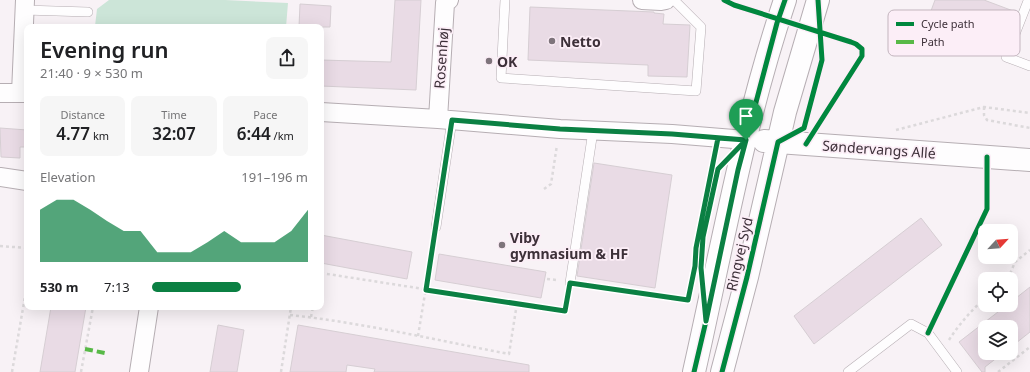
<!DOCTYPE html>
<html lang="en">
<head>
<meta charset="utf-8">
<style>
	body { margin:0; font-family:"Noto Sans",sans-serif; background:#f6f6f6; color:#202124; height:100vh; display:flex; flex-direction:column; font-size:15px; white-space:nowrap }
	* { box-sizing:border-box; margin:0 }
	p { font-size:13px; color:#757577 }
	.icon { flex:none; width:22px; height:22px; fill:none; stroke:currentColor; stroke-width:2; stroke-linecap:round; stroke-linejoin:round }
	.map { position:relative; flex:1; overflow:hidden }
	.details { position:absolute; left:24px; top:24px; width:300px; height:286px; display:flex; flex-direction:column; background:#fff; border-radius:8px; box-shadow:0 4px 16px #0002 }
	.details>* { flex:none }
	.needle { width:26px; rotate:64deg }
	.buttons { position:absolute; left:978px; top:224px; display:grid; gap:8px }
	.buttons a { display:grid; place-items:center; width:40px; height:40px; border-radius:8px; background:#fff; box-shadow:0 4px 16px #0002; font-size:20px }
	.pin { position:absolute; display:grid; place-items:center; width:34px; height:34px; color:#fff; margin:-41px -17px; border-radius:50% 50% 50% 0; rotate:-45deg; box-shadow:0 0 4px #0007 }
	.pin .icon { rotate:45deg }
	.round { display:grid; place-items:center; flex:none; width:42px; height:42px; border-radius:8px; background:#f6f6f6 }
	.head { display:flex; align-items:center; justify-content:space-between; height:68px; padding:0 16px }
	h1 { font-size:22px; font-weight:600; line-height:30px }
	.metrics { display:grid; grid-template-columns:repeat(3,1fr); gap:6px; height:68px; padding:4px 16px }
	.metrics div { display:grid; align-content:center; border-radius:8px; background:#f6f6f6; text-align:center }
	.metrics b { font-size:17px; font-weight:600 }
	.metrics small { font-size:11px; font-weight:400 }
	.metrics p { font-size:11px }
	.chart { height:112px; padding:8px 16px }
	.chart p { display:flex; justify-content:space-between }
	.chart svg { width:100%; height:72px; margin-top:4px; fill:#0b8043; opacity:.7 }
	ul { padding:0 16px; list-style:none; font-size:13px }
	li { display:grid; grid-template-columns:64px 48px 1fr; align-items:center; height:30px }
	li i { height:10px; border-radius:5px; background:#0b8043 }
	.map>svg:first-child { display:block }
	.green { fill:#cce5d8 }
	.building { fill:#e9dbe5; stroke:#d6ced3 }
	.lines { fill:none; stroke-linecap:round; stroke-linejoin:round }
	.lane-casing { stroke:#b6aeb3; stroke-width:10 }
	.street-casing { stroke:#b6aeb3; stroke-width:20 }
	.secondary-casing { stroke:#b6aeb3; stroke-width:24 }
	.path { stroke:#dcd9db; stroke-width:2.5; stroke-dasharray:3 3; stroke-linecap:butt }
	.lane { stroke:#fefdfe; stroke-width:9 }
	.street { stroke:#fefdfe; stroke-width:18 }
	.secondary { stroke:#fefdfe; stroke-width:22 }
	.quiet { stroke:#58b947; stroke-width:4; stroke-dasharray:8 4; stroke-linecap:butt }
	.cycleway-casing { stroke:#fceef7; stroke-width:8 }
	.cycleway { stroke:#00873e; stroke-width:5 }
	.route-casing { stroke:#fff; stroke-width:8 }
	.route { stroke:#0b8043; stroke-width:5 }
	.poi-dot { fill:#7e747b; stroke:#fceef7; stroke-width:1.5 }
	.labels { text-anchor:middle; dominant-baseline:central; stroke-width:3.5; stroke-linejoin:round; paint-order:stroke }
	.poi-label { font-size:14px; font-weight:bold; fill:#3d3039; stroke:#fceef7; text-anchor:start }
	.street-label { font-size:14px; fill:#3d3039; stroke:#fceef7 }
	.key { fill:#fceef7; stroke:#c3b5be; stroke-width:1 }
	.key-label { font-size:11px; fill:#3d3039 }
</style>
</head>
<body>
<div class="map">
<svg width="1030" height="372" viewBox="0 0 1030 372">
	<rect width="100%" height="100%" fill="#f8f2f6"/>
	<path class="green" d="M109,0H225L288,3L286,27H41V25L95,26L97,9Z"/>
	<path class="building" d="M395,0H421L416,90L321,86V60L391,62Z
		M935,0H984L1016,12L1003,47L928,19Z
		M300,4L331,6L330,27H299Z
		M530,7L654,12V13L664,14L663,24L690,25L687,77L648,76V65L528,60Z
		M0,128L27,130V147H20V158L1,157Z
		M594,163L672,175L655,288L577,276Z
		M921,218L942,245L814,344L794,316Z
		M321,235L412,252L407,279L321,263Z
		M439,254L546,272L541,298L435,280Z
		M1030,287V332L1011,347V327H985V353H1003L985,367V372H982L959,342L1007,305H1011V302Z
		M51,307H86L75,372H40Z
		M218,325L244,330L237,372H210Z
		M298,325L529,365V372H374L375,369L347,365L346,372H290Z"/>
	<g class="lines">
		<defs>
			<path id="lane" d="M505,0L501,78L696,91L701,27L674,0
				M1028,1L1006,57L1030,66
				M24,10L88,12
				M436,227L452,120
				M570,283L593,131
				M848,372L911,324L928,333L957,372"/>
			<path id="street" d="M642,0L661,1L666,0
				M0,93H27
				M21,93L25,0
				M321,112L438,119L560,129L672,134L746,140
				M438,119L445,3L449,0
				M0,177L27,181
				M139,372L149,307"/>
			<path id="secondary" d="M764,141L1030,160
				M694,372C722,248 744,121 785,0
				M722,372L747,277L785,112L818,0"/>
		</defs>
		<use href="#lane" class="lane-casing"/>
		<use href="#street" class="street-casing"/>
		<use href="#secondary" class="secondary-casing"/>
		<path class="path" d="M984,107V115L987,120L1030,128
			M896,130L984,107L1030,113
			M544,189L551,184L557,145
			M0,246L27,248
			M321,273L565,311L568,295
			M547,279L557,280
			M1008,279L1015,262L1030,250
			M582,285L688,300L689,298
			M690,293L695,266L696,248L715,155
			M290,315C364,323 436,340 509,354L517,303
			M311,317L313,307
			M418,336L434,239
			M949,340C959,324 971,311 985,298
			M12,372L27,285
			M81,372L93,307
			M281,372L291,307
			M998,372L1030,347"/>
		<use href="#lane" class="lane"/>
		<use href="#street" class="street"/>
		<use href="#secondary" class="secondary"/>
		<path class="quiet" d="M85,349L105,353"/>
		<defs>
			<path id="cycleway" d="M724,0L734,5L851,42L856,44L862,49V56L806,144
				M928,333L987,209V157
				M694,372L706,321L701,268L703,237L718,169L746,140L777,23L785,0
				M722,372L747,277L778,142L804,128L822,60L818,0"/>
		</defs>
		<use href="#cycleway" class="cycleway-casing"/>
		<use href="#cycleway" class="cycleway"/>
	</g>
	<g class="lines">
		<defs>
			<path id="route" d="M746,140L672,134L560,129L452,120L426,290L565,311L570,283L688,300L695,266L696,248L718,138L746,140L718,169L703,237L701,268L706,321L738,170L746,140"/>
		</defs>
		<use href="#route" class="route-casing"/>
		<use href="#route" class="route"/>
	</g>
	<g class="poi-dot">
		<circle cx="552" cy="41" r="4"/>
		<circle cx="489" cy="61" r="4"/>
		<circle cx="502" cy="245" r="4"/>
	</g>
	<g class="labels">
		<g class="poi-label">
			<text x="560" y="41">Netto</text>
			<text x="497" y="61">OK</text>
			<text x="510" y="237">Viby<tspan x="510" dy="16">gymnasium &amp; HF</tspan></text>
		</g>
		<g class="street-label">
			<text transform="translate(441 58) rotate(-86)">Rosenhøj</text>
			<text transform="translate(879 149) rotate(4)">Søndervangs Allé</text>
			<text transform="translate(739 254) rotate(-77)">Ringvej Syd</text>
		</g>
	</g>
	<rect x="888" y="10" width="132" height="46" rx="6" class="key"/>
	<rect x="896" y="22" width="18" height="4" fill="#00873e"/>
	<rect x="896" y="40" width="18" height="4" fill="#58b947"/>
	<g class="key-label">
		<text x="921" y="28">Cycle path</text>
		<text x="921" y="46">Path</text>
	</g>
</svg>
<div class="buttons">
<a><svg class="needle" viewBox="-14 -14 28 28"><path d="M0-13l5 13h-10z" fill="#e53935"/><path d="M0 13l5-13h-10z" fill="#757577"/></svg></a>
<a><svg class="icon" aria-label="locate" viewBox="0 0 24 24"><circle cx="12" cy="12" r="6"/><path d="M12 2v4M12 18v4M2 12h4M18 12h4"/></svg></a>
<a><svg class="icon" aria-label="layers" viewBox="0 0 24 24"><path d="M12 4l9 5-9 5-9-5zM3 14l9 5 9-5"/></svg></a>
</div>
<div class="pin" style="left:746px;top:140px;background:#1e9e55"><svg class="icon" aria-label="arrive" viewBox="0 0 24 24"><path d="M6 21V4h12l-3 4 3 4H6"/></svg></div>
<section class="details">
<div class="head"><div><h1>Evening run</h1><p>21:40 · 9 × 530 m</p></div><a class="round"><svg class="icon" aria-label="share" viewBox="0 0 24 24"><path d="M12 15V3M7 8l5-5 5 5M5 13v7h14v-7"/></svg></a></div>
<div class="metrics">
<div><p>Distance</p><b>4.77<small> km</small></b></div>
<div><p>Time</p><b>32:07</b></div>
<div><p>Pace</p><b>6:44<small> /km</small></b></div>
</div>
<div class="chart"><p><span>Elevation</span>191–196 m</p>
<svg viewBox="0 0 160 44" preserveAspectRatio="none"><path d="M0 44V12L10 6L20 6L30 12L40 19L50 25L60 25L70 38L80 38L90 38L100 32L110 25L120 32L130 32L140 32L150 25L160 12V44z"/></svg>
</div>
<ul>
<li><b>530 m</b>7:13<i style="width:57%"></i></li>
</ul>
</section>
</div>
</body>
</html>
